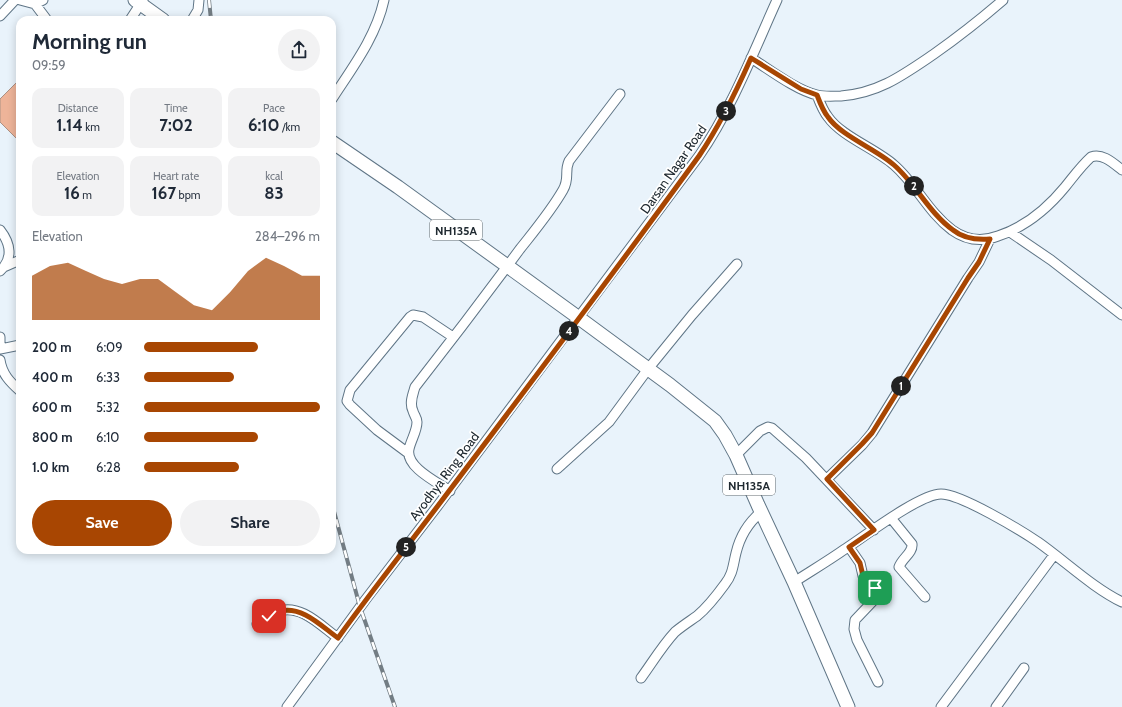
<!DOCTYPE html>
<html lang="en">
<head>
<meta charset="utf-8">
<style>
	body { margin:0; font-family:Cabin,sans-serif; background:#f2f2f3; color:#1f2937; height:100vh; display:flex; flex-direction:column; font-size:15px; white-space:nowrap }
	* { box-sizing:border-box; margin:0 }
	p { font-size:13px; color:#747a83 }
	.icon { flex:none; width:22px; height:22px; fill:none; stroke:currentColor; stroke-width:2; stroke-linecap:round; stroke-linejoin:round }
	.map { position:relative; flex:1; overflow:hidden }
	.side { position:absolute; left:16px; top:16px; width:320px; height:538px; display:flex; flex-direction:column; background:#fff; border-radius:12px; box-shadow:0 2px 10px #0003 }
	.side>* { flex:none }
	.pin { position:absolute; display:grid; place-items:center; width:34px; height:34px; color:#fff; margin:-17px; border-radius:8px; box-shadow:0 2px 6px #0006 }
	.km { position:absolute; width:20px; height:20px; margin:-10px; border-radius:50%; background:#222; color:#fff; font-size:11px; line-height:20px; text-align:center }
	.round { display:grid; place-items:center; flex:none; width:42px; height:42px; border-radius:21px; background:#f2f2f3 }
	.head { display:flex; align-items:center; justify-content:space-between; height:68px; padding:0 16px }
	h1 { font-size:22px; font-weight:700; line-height:30px }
	.metrics { display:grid; grid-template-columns:repeat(3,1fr); gap:6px; height:68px; padding:4px 16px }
	.metrics div { display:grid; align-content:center; border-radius:10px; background:#f2f2f3; text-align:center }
	.metrics b { font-size:17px; font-weight:700 }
	.metrics small { font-size:11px; font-weight:400 }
	.metrics p { font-size:11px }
	.chart { height:112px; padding:8px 16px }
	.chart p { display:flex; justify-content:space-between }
	.chart svg { width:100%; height:72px; margin-top:4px; fill:#a84602; opacity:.7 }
	.button { display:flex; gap:8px; margin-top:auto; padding:8px 16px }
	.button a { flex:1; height:46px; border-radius:24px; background:#a84602; color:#fff; font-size:16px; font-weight:700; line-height:46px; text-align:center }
	.button a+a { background:#f2f2f3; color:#1f2937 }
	ul { padding:0 16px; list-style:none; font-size:13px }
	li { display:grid; grid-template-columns:64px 48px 1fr; align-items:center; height:30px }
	li i { height:10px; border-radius:5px; background:#a84602 }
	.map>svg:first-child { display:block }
	.building { fill:#eeb499; stroke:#ac9184 }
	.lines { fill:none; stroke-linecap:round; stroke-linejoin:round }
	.minor-casing { stroke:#5f7586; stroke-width:11 }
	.highway-casing { stroke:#5f7586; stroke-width:15 }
	.minor { stroke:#fff; stroke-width:9 }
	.highway { stroke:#fff; stroke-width:13 }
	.rail-casing { stroke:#737d84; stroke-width:4 }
	.rail { stroke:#fff; stroke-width:2.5; stroke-dasharray:8; stroke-linecap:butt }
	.route-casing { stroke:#fff; stroke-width:8 }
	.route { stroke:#a84602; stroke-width:5 }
	.labels { text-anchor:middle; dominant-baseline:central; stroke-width:3.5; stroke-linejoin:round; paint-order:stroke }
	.shield { fill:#fff; stroke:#636a6f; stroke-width:1 }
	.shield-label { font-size:12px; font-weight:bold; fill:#202a31 }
	.street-label { font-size:13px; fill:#202a31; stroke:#fff }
</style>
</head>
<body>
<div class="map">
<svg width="1122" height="707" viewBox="0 0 1122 707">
	<rect width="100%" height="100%" fill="#e9f3fb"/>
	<path class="building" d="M20,79V142L0,122V99Z"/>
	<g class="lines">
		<defs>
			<path id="minor" d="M20,0L35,4L43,0
				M35,4L47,20
				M0,16L15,0
				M130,20L143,0
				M192,20L198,10L199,0
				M751,58C770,70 796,90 817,95C825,97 833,96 841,96C879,93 903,75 934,54C958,37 981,19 1003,0
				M817,95C820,103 823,111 828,117C841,136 876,149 894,165C916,184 928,212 952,230C966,240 982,242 998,236C1025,227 1047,209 1065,187C1074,176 1081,166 1091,157C1103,153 1113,163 1122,170
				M332,99C352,68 376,37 384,0
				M0,230C11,244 13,259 0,271
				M1010,232L1051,260L1122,315
				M4,267L20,260
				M0,337V345
				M0,349L20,345
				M0,360C2,374 10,382 20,391
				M408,453L377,430L350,405L347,401L350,390L410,317L413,315L423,317L453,337
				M736,455L760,431L768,427L772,428L806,458L874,530
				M557,469L609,422L648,369L692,315L737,264
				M827,479L862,445L872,433L968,278L979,262L990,239
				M450,491C437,482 405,467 409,449C411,440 417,431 417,422C417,418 414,415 413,411C409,403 413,394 415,387C451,341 486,295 520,249C535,230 551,211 563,190C570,178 564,172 569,161L620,94
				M891,518L912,544C913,553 902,558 899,567L925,597
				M849,547L860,563L863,576L875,588L876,592L875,599L855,620L854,629L857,640L878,682
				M794,582C811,571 828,561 845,549C865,536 920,494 941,494C961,494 1020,530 1038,542C1065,561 1093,588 1122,602
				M257,624C264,620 271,614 279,611C301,604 321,626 338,638
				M641,678C652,663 662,646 675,632C682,626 690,621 697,616C708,607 717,595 725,584C733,574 733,565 736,553C740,536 748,523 761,512
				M287,707L366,599L439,504L699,156C732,108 753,53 777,0
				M941,707L1054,555
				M996,707L1024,668"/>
			<path id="highway" d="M135,0L163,20
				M332,142L398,187L579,318L670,385L715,421L725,435L736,455L758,505L794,582L848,707"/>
		</defs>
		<use href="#minor" class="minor-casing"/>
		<use href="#highway" class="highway-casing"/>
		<use href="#minor" class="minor"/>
		<use href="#highway" class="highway"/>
		<defs>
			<path id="rail" d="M209,0L211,20
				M332,504L360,607L395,707"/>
		</defs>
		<use href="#rail" class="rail-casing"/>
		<use href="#rail" class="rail"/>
	</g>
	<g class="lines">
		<defs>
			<path id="route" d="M269,616C272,614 276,612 280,611C303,606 321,626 338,638C371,592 406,548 440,503C527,388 614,273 699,156C720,125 736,92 751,58L801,89L817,95C820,103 823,111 828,117C841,136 876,149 894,165C916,184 929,213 953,230C964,239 977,240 990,239L979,262L968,278L872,433L862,444L827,479L874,530L849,547L860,563L863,576L875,588"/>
		</defs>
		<use href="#route" class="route-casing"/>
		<use href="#route" class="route"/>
	</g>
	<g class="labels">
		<g class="shield">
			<rect x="430" y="220" width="52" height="20" rx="3"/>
			<rect x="723" y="475" width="52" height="20" rx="3"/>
		</g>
		<g class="shield-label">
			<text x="456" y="230">NH135A</text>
			<text x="749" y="485">NH135A</text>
		</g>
		<g class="street-label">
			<text transform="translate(673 169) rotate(-55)">Darsan Nagar Road</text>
			<text transform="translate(444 476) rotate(-53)">Ayodhya Ring Road</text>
		</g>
	</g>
</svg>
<div class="pin" style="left:875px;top:588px;background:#1e9e55"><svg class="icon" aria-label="arrive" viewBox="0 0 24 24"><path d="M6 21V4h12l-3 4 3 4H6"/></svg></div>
<div class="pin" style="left:269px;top:616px;background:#d93025"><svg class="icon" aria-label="check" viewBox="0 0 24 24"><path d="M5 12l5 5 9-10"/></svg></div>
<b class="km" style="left:901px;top:386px">1</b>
<b class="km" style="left:914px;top:186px">2</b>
<b class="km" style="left:726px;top:111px">3</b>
<b class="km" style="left:569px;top:331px">4</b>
<b class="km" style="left:406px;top:547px">5</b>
<section class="side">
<div class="head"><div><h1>Morning run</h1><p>09:59</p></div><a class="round"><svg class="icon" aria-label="share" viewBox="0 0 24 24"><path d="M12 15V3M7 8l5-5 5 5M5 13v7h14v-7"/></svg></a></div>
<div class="metrics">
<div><p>Distance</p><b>1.14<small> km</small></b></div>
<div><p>Time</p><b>7:02</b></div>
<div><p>Pace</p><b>6:10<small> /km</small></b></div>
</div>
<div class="metrics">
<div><p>Elevation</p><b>16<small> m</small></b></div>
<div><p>Heart rate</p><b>167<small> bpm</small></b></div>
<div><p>kcal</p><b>83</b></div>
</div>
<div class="chart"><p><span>Elevation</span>284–296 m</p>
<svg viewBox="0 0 160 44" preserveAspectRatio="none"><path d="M0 44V17L10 11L20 9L30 14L40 19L50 22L60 19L70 19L80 27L90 35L100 38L110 27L120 14L130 6L140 11L150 17L160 17V44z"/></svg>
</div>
<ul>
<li><b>200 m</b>6:09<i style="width:65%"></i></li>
<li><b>400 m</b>6:33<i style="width:51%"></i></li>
<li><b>600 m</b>5:32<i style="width:100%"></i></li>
<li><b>800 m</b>6:10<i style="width:65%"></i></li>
<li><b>1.0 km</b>6:28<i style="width:54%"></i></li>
</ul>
<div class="button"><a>Save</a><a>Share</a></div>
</section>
</div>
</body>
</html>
